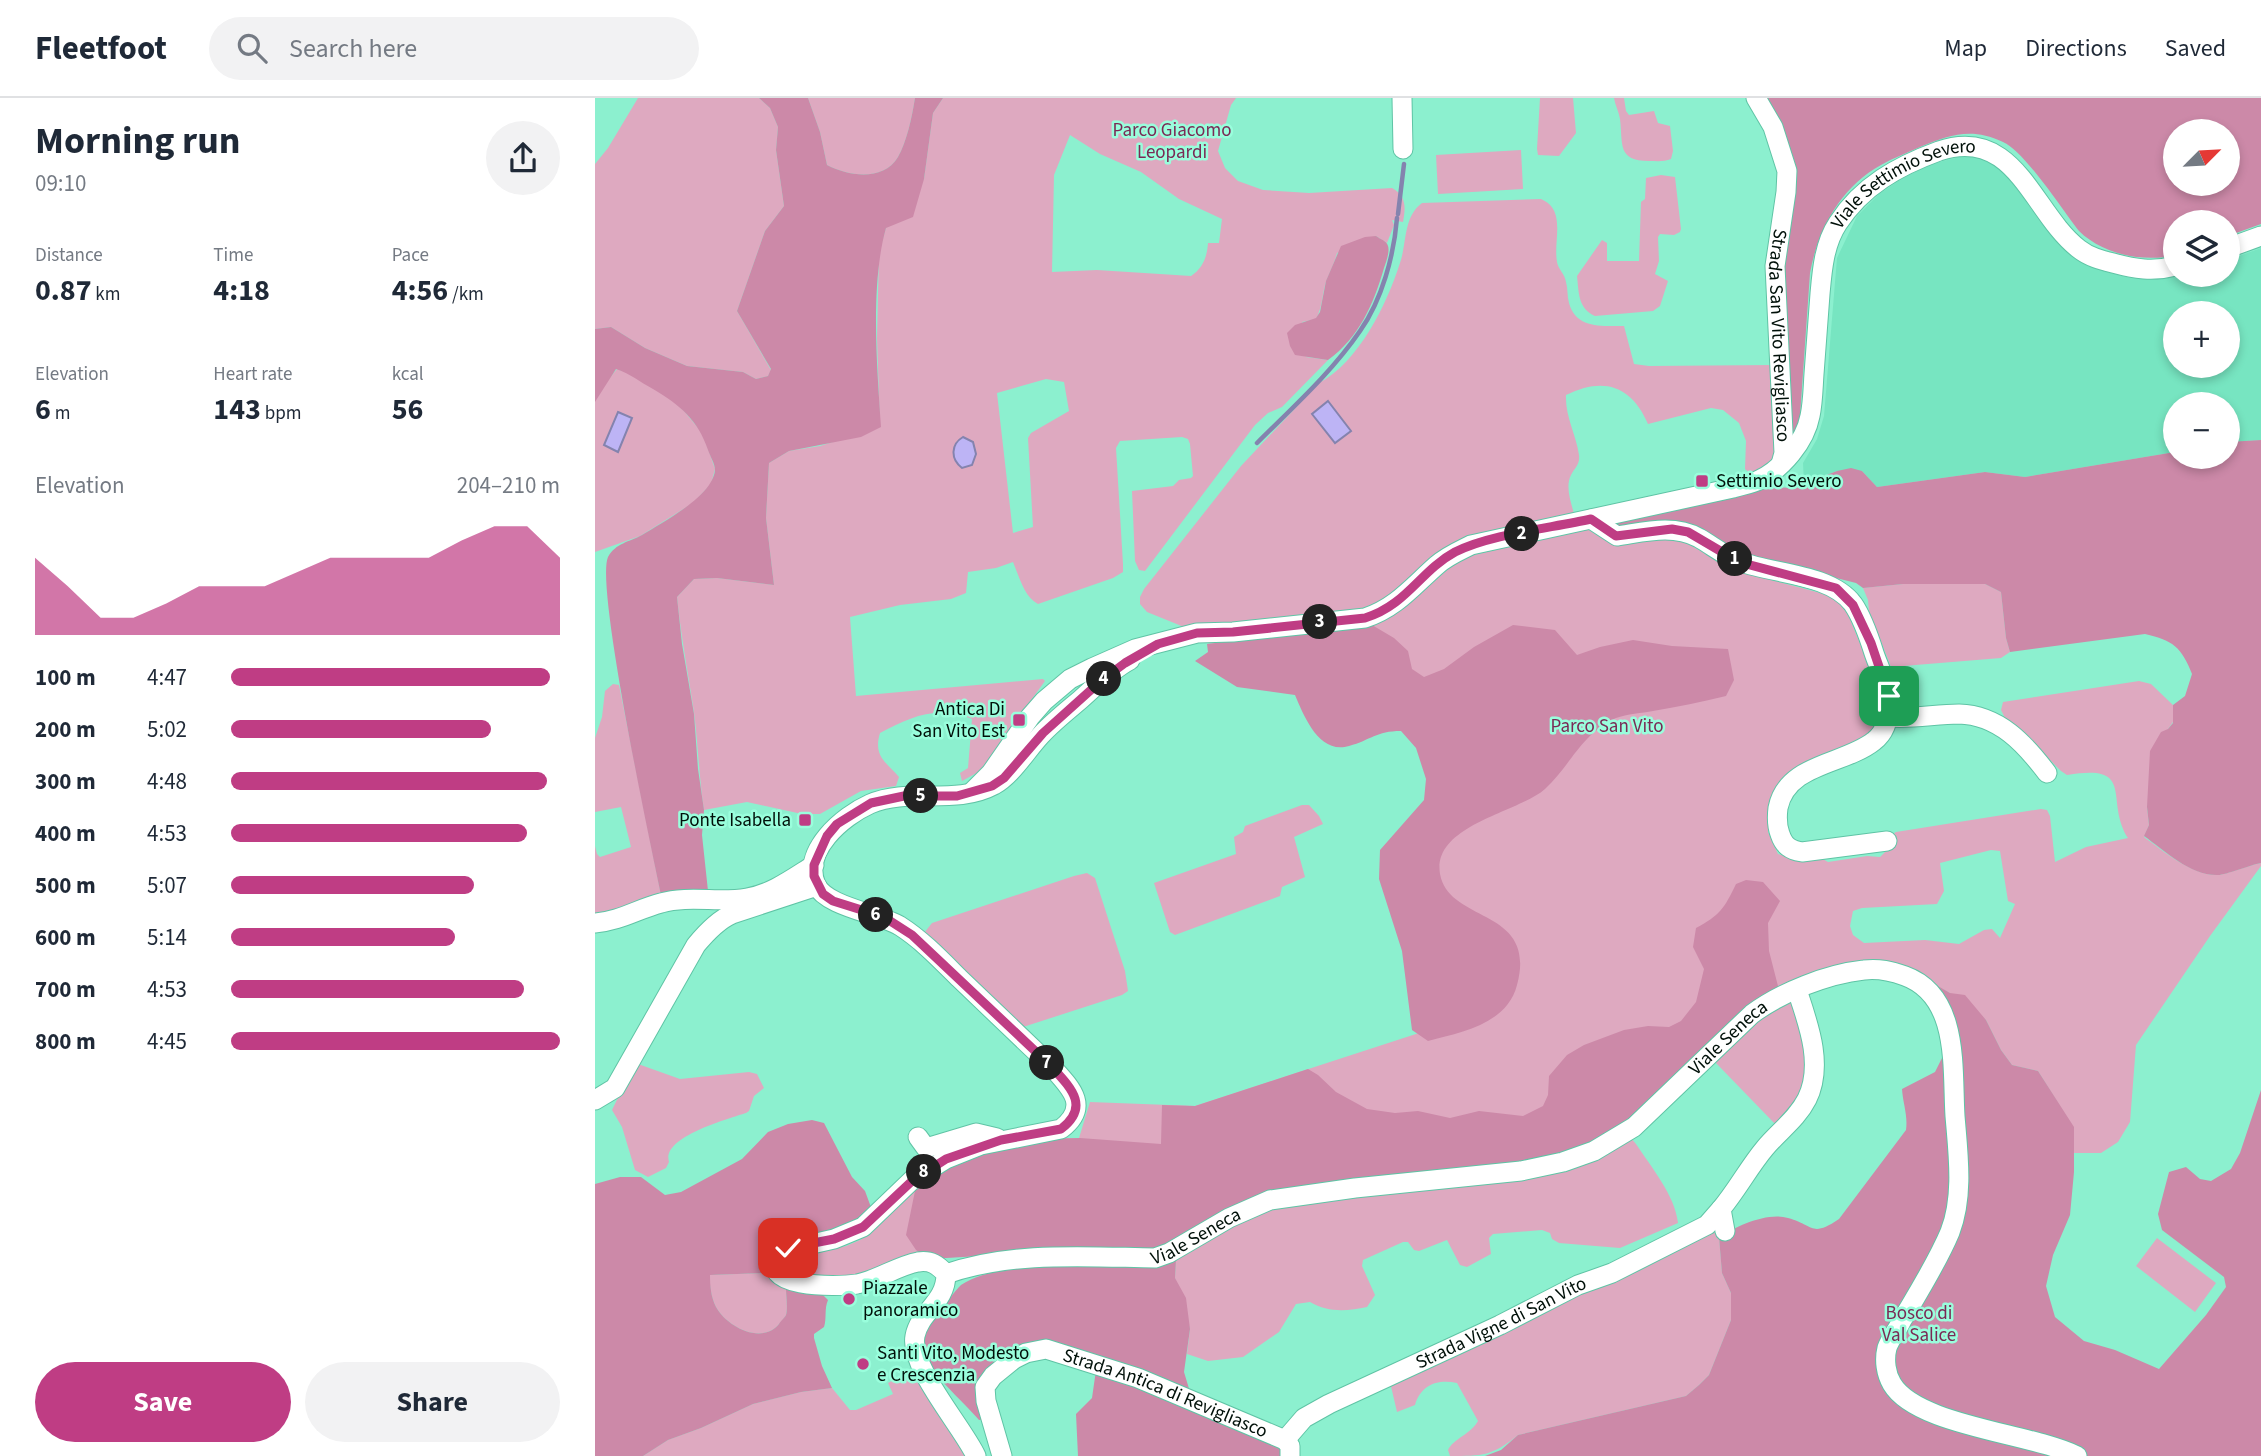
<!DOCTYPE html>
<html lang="en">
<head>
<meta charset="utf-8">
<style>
	body { margin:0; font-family:"Source Sans 3",sans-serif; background:#f2f2f3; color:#1f2937; height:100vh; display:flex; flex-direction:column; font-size:26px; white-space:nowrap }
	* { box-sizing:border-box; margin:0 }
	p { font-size:23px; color:#747a83 }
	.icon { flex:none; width:38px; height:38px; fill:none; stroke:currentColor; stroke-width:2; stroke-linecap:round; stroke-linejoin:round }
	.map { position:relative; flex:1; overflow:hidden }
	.side { display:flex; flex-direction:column; background:#fff; width:595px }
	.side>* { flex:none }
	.needle { width:46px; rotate:66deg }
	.controls { position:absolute; left:1568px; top:21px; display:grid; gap:14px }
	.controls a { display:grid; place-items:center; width:77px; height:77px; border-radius:50%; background:#fff; box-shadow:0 4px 10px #0003; font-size:35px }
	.pin { position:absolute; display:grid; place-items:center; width:60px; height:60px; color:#fff; margin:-30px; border-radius:14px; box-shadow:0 4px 10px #0006 }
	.km { position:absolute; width:35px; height:35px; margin:-18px; border-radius:50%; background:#222; color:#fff; font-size:19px; line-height:35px; text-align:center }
	.round { display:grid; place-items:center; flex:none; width:74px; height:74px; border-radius:37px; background:#f2f2f3 }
	.headline { display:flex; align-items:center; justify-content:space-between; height:119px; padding:0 35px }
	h1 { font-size:38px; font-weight:700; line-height:52px }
	.figures { display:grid; grid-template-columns:repeat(3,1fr); gap:10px; height:119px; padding:7px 35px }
	.figures div { display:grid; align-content:center }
	.figures b { font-size:30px; font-weight:700 }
	.figures small { font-size:19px; font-weight:400 }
	.figures p { font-size:19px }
	.chart { height:196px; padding:14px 35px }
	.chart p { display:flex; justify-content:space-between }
	.chart svg { width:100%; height:126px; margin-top:7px; fill:#bf3d84; opacity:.7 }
	.action { display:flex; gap:14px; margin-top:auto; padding:14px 35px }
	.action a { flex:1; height:80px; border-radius:42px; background:#bf3d84; color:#fff; font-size:28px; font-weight:700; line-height:80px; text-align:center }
	.action a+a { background:#f2f2f3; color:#1f2937 }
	ul { padding:0 35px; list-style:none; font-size:23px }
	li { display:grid; grid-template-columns:112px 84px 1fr; align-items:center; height:52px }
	li i { height:18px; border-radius:9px; background:#bf3d84 }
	header { display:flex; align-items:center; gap:42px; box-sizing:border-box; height:98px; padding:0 35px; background:#fff; border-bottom:2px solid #e0e1e3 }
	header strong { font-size:33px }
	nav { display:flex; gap:38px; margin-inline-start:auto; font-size:24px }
	.search { width:490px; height:63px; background:#f2f2f3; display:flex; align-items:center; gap:18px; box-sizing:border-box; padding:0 24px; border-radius:38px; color:#747a83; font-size:26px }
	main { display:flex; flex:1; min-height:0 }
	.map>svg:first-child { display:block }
	.built { fill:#77e5c1; fill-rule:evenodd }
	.green { fill:#dea9c0; fill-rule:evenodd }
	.forest { fill:#cc89a8; fill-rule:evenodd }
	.water { fill:#bdb4f5; stroke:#8483ae; stroke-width:2 }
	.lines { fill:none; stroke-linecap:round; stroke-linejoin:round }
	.stream { stroke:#8483ae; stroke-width:4.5 }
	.minor-casing { stroke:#5fc4a5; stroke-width:21 }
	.minor { stroke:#fff; stroke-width:19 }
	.route-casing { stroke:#fff; stroke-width:14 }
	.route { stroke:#bf3d84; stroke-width:9 }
	.poi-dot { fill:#bf3d84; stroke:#99fedc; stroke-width:2.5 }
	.labels { text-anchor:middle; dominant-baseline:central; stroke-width:5; stroke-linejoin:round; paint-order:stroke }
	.park-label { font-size:19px; fill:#7a2a55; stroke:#99fedc }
	.street-label { font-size:19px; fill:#001009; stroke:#99fedc }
	.poi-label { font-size:19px; fill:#001009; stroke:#99fedc; text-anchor:start }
</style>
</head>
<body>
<header>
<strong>Fleetfoot</strong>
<div class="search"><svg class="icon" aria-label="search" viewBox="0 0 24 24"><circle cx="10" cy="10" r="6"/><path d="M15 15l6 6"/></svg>Search here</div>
<nav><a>Map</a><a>Directions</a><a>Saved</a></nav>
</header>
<main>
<section class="side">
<div class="headline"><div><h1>Morning run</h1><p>09:10</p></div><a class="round"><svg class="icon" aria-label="share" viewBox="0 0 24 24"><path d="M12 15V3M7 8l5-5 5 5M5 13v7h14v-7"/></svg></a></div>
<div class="figures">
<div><p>Distance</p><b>0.87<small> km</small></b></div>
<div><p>Time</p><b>4:18</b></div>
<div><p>Pace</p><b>4:56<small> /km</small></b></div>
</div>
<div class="figures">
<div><p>Elevation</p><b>6<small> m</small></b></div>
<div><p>Heart rate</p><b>143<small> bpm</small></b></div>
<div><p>kcal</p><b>56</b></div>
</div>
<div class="chart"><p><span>Elevation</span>204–210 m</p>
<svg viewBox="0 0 160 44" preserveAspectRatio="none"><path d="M0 44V17L10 27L20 38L30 38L40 33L50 27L60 27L70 27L80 22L90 17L100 17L110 17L120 17L130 11L140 6L150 6L160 17V44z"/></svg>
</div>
<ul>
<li><b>100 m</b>4:47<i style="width:97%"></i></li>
<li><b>200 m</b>5:02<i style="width:79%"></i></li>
<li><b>300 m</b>4:48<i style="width:96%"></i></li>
<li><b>400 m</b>4:53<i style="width:90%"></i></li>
<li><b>500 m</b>5:07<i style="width:74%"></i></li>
<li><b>600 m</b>5:14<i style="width:68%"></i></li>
<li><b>700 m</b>4:53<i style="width:89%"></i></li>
<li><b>800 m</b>4:45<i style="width:100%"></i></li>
</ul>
<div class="action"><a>Save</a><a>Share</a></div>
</section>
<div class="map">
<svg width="1666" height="1358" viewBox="0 0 1666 1358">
	<rect width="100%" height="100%" fill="#8cf0cf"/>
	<path class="built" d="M1372,57L1396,63L1418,85L1443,121L1464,146L1483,161L1505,172L1535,180L1562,182L1590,177H1633V162L1666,150V342L1633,344V306H1580V354L1430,379L1390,374L1282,389L1267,373H1242L1209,385L1208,365L1222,341L1229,318L1242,160L1262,118L1284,96L1305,82L1336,66ZM1580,215H1633V268H1580Z"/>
	<path class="green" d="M43,0H164L175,10L183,29L181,52L189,108L170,133L142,213L176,272L173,278L161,281L148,274L92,268L50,250L16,229L0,231V66L13,50Z
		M213,0H320C317,19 312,43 303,59C288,84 253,78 232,67L225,34Z
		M348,0H641L636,7L623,53L630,70L643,83L668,92L714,95L797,90C811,98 811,108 808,124L797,122L799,127L792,145L781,138L742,155C739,167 733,177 730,187C727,199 727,210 721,221L707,224L711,259L733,262L687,309L673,315L660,327L550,473L544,472L540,463L537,393L578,388L584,382L596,380L598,378L595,346L593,341L587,339L525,343L521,350L528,466V474L518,480L443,506C429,499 424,478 418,464L401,470L373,474L371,495L356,501L305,507L255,519L261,598L448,581L450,583L429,612L396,667L367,683L365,675L373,670L377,621C343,606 315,619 285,635C278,658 291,664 304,679L301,688L266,693L225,716H207L152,704L109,712C104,679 103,646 99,614C93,575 86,538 82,499L99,481L122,480L179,487L171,420L174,365L194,353L225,348L285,329L282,240L284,154L291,130L329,81L338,15ZM475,37L505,56L546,74L584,101L627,121L624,145H613C612,159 608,170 596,178L502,172L457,174L459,77ZM451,281L469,284L474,313L436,335L433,340L438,429L418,435L402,295Z
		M945,0H978L981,35L964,58L943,57L942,51Z
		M1019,0H1029L1031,13L1034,17L1059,13L1063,25L1075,28L1078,53L1076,61C1069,64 1062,63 1054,63C1022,63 1028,46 1025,21C1024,14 1020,7 1019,0Z
		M926,52L928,91L843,96L841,57Z
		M1066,77L1080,79L1086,131L1085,134L1079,137L1065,136L1063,139L1064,163L1060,176L1073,183L1065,208L1058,213L1000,218C983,210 984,196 982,178L1007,142L1012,145V163H1044L1046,104L1050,101L1051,80Z
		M946,101C972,112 958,142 962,164C963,171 970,176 971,184C973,191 972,198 974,205C981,231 1007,228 1029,228L1039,266L1054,268L1178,267L1182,342L1178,362L1157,377L1150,371L1151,343L1144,325L1128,312L1116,310L1053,326C1037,288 1009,278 971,297C970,319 981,336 984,357C985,367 980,369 976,377C970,389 976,404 979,416L873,439L788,503L764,511L589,529L552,514L545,506V499L549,491L646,368L724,285C764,264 792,206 805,165C812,145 808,119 827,105Z
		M22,271L36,276L75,300L89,313L108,336L120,371L116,386L98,405L45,438L0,454V298Z
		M992,431L1014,444L1024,446L1052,441L1086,442L1142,473L1233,497L1250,509L1280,582L1286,617L1281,628L1273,638L1251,650L1197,672L1189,680L1173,718V734L1183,756L1197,760H1226L1233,764L1272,758L1285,759L1294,750L1297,737L1301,734L1446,711L1452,712L1455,718L1460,764L1491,749L1533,740C1509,702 1542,665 1472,677L1466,673L1424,631L1410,620L1406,612L1408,604L1544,583L1556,586L1578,607V624L1573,631L1552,709L1554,727L1549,739C1568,753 1598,778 1623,777C1630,777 1655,767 1666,765V768L1615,838L1541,947L1535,1024L1523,1044L1506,1055H1479L1478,1029L1443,973L1417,967L1406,952L1391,922L1355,895L1326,879L1208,883L1060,1000L772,1082L468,1153L307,1162L264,1179H227L191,1174L188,1167L192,1160L251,1148L265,1142L277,1133L321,1088L445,1041L484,1040L495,1004L600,1008L824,935L834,663L811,616L612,546L777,527L808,511L860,465L874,458ZM1396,752L1405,753L1413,803L1420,806L1405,840L1397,831L1389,832L1364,846L1330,842L1269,845L1258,837L1255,828L1258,813L1267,810L1342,806L1349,793L1345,765Z
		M1308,486H1390L1406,494L1411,540L1415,554L1406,560L1296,569L1274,513L1273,502L1268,490Z
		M18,586L24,587L66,797L0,820V748L2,756L5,759L36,749L26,709L0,714V640L7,619L10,593Z
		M707,707H714L724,718L728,726L699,739L710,779L687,789L685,798L580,837L575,834L559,785L641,756L639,739L648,734L650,728Z
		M492,775L500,780L530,873L533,893L527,897L425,930L329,835L337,825L479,778Z
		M1197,901C1207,933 1219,972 1204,1004C1200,1012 1188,1021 1182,1028L1120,964L1162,918Z
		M43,966L85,981L154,974L162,976L169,990L159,998L154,1013L151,1015C133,1021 66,1039 74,1064L71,1070L53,1079L40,1072L27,1029L17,1012L37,971Z
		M1035,1039L1041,1046C1056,1069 1080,1097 1083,1125L1025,1150L964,1145L957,1141L955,1135L947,1132L898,1136L894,1140L896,1156L872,1169L865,1167L852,1142L824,1153L819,1152L813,1144H808L768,1162L767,1168L780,1197L772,1209C753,1213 733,1215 715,1204L701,1206L684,1234L648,1259L613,1263L592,1256L595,1231L580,1180L581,1162L635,1129L678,1110Z
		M1118,1133L1124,1139L1127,1175L1136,1195V1222L1114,1277L1104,1287L1091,1298L923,1337C897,1358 888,1358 855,1358L853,1352C858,1341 876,1336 883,1323L862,1285C842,1281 826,1287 820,1307L802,1314L795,1284Z
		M1562,1140L1621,1185L1600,1214L1541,1168Z
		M170,1175L191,1190C191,1198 193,1210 191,1217C190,1219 185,1225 184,1226C167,1247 132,1229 121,1209C116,1199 115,1188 114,1177Z
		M316,1273L373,1358H48L73,1342L106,1330L158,1306L206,1294L237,1290L255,1312H261L298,1296L293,1285Z"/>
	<path class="forest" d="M164,0H213L225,34L232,67C253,78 288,84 303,59C312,43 317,19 320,0H348L338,15L329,81L318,119L291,130C275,187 282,269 286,329L266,339L194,353L174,365L171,420L179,487L122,480L99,481L82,499L87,546L99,616L103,671L109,712L107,737L113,793L66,797C56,748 0,488 13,459C21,445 34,444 47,437C68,424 118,398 120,372C120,366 115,358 113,352C103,322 85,307 58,291C45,284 36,276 21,271L0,304V231L16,229L50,250L92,268L148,274L161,281L173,278L176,271L142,213L170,133L189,108L181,52L183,29L175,10Z
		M1169,0H1666V126L1633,138V124H1580V157C1549,165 1507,156 1484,133C1467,111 1430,54 1408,44C1376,29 1355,37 1325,49C1312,55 1298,60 1286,67C1246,89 1223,131 1215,175L1204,332L1199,335L1194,334L1186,202L1195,106ZM1580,33H1633V86H1580Z
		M781,138C785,141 792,143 793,148C795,154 791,164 789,170C779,205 764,240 733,262L700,257L695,248L692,235L700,227L721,220L725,214L731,183L746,148L770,139Z
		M1666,342V765C1655,767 1631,777 1623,777C1596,778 1570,753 1549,738L1554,727L1552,709L1555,653L1566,634L1573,631L1578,625V607L1590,598L1597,576C1587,550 1578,542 1550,536L1415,554L1411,540L1406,494L1390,486H1308L1268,490L1261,485L1147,456L1081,423L1025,432L1017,425L1175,389L1197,390L1242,373L1256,370L1267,373L1282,389L1390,374L1430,379L1580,354V359H1633V344Z
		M777,527L799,540L813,553L817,571L829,579L849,571L879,549L918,527L960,532L982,557L1005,549L1038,542L1077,548L1133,551L1139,582L1131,598C1107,604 1082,609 1058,613C1047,615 1032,616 1021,620C986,636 976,667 950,691C923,715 837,727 845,776C854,826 943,809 922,887C912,926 867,934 833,943L817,932L807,853L784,781L785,752L829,702L831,681L821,650L806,633C781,633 776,642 754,648C724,657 709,618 700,597L642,589L600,563L613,554L612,546Z
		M1151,782L1168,784L1185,803L1173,825L1174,853L1184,892L1027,1029L1007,1040L949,1062L675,1095L568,1149L553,1151L468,1153L334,1161L321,1152L311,1137L321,1088L340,1074L382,1056L445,1041L485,1040L566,1046L567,1007L600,1008L713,971L723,977L741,994L772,1011L800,1015L823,1013L855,1020L884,1013L928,1018L948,1008L953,997L954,978L972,957L989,947L1029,932L1053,928L1074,929L1086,923L1101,904L1109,871L1098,849L1101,830C1125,817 1129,811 1141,786Z
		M1336,884L1355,895L1370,897L1391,922L1406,952L1417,967L1443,973L1479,1029V1074L1475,1117L1458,1157L1451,1188L1460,1219L1489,1243L1520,1252L1564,1271L1611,1217L1631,1189L1629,1179L1567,1132L1563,1116L1574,1074L1591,1069L1605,1081L1616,1083L1636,1071L1645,1055L1666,992V1358H890L906,1352L923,1337L1091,1298L1104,1287L1114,1277L1136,1222V1195L1127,1175L1124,1139C1142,1128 1172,1114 1193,1120C1219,1127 1216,1140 1244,1121L1311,1032C1313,1017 1308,1006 1307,991L1340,974L1348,958Z
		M217,1022L229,1025L257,1079L270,1093L277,1112L248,1130L180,1143C168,1152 164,1161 170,1175L115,1177C115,1188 116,1199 121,1209C132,1229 167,1247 184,1226C185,1224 190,1219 191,1217C193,1210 191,1198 191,1190L228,1197L233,1202C229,1211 232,1220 229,1229L219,1236V1240L227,1268L237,1290L206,1294L158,1306L106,1330L73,1342L48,1358H0V1086L25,1079H46L70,1097L86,1094L147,1061L173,1034L193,1026Z
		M581,1162L580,1180L591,1200L595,1231L589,1274L595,1294L493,1255L400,1266L390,1321L384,1322C370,1305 327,1268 325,1248C324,1236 336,1224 343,1216C349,1209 360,1192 366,1187C407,1160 491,1172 539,1168C553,1166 567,1164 581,1162Z
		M501,1272L685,1347L690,1358H483L481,1316L497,1300Z"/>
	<path class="water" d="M733,303L756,333L740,345L717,316Z
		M23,314L37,320L23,354L9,347Z
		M368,339L378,344L381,356L377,367L367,370C355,361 356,346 368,339Z"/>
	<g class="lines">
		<path class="stream" d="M803,116L809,66
			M662,345C697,310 737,274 765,233C787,202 799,157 802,120"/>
		<defs>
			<g id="minor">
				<path d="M807,0L808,51"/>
				<path id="s1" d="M1161,0L1178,29L1192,73L1191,94L1180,168L1189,355L1186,366"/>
				<path d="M1633,150L1666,138"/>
				<path d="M996,421L1022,438C1050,434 1078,426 1104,440C1118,448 1131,459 1146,464C1179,476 1236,476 1258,506C1267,519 1274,539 1279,555C1284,570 1294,589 1294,605C1294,619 1291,634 1279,643C1249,667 1192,665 1183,710C1182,718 1182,728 1185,736C1189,748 1195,752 1207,754L1292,743"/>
				<path d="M1294,619C1318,621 1341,616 1364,616C1404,617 1430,646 1452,675"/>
				<path id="s2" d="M378,693L396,675L435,619L449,603L475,581L497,570L540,551L602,535L638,534L770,520C801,510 818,488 842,467C852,458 864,453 876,447L1138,390C1147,387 1156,386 1164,382C1187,371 1210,344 1215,318C1218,304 1218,290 1219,276C1221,249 1223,223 1225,196C1227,173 1229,146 1243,125C1267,88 1303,68 1344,53C1421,27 1437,115 1484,151C1494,159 1506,162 1518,165C1540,171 1558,174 1580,168"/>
				<path d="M0,825C25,823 43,811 66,805C94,797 124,805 152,800C177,796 198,780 219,767"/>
				<path d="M0,1002L20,990L101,847C111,835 123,822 137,816L222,788"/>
				<path d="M323,1039L331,1050L381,1035L402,1040"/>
				<path d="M1130,1133L1126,1111C1142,1092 1154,1069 1170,1050C1183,1034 1202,1021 1212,1001C1229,967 1213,925 1202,892"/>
				<path id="s3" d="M351,1176C416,1153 492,1159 560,1160L574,1155L634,1120L675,1102L760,1090L926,1073L968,1064L999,1053L1039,1029L1157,916C1187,894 1232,876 1269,872C1284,870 1296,873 1310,878C1365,898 1357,971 1360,1018C1363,1055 1369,1098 1355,1134C1342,1165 1324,1193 1307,1222C1303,1231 1295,1241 1292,1250C1289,1262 1291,1276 1297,1286C1322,1328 1436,1335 1482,1358"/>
				<path id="s4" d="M690,1342L709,1320L734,1306L905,1227L983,1187L1017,1175L1112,1127L1126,1111"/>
				<path d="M381,1358C367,1328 314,1269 320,1238C325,1213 351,1205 351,1176C343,1167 336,1162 323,1164C302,1168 283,1182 262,1186C243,1189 156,1191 186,1153L239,1141L268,1129L317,1082L351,1061L386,1047L466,1031C496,1008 475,989 456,968C426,939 395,910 364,880C346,862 327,842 305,828C283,815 232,809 221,787C206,753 248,718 275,706C314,689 360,708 399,687C418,676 431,653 446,637C458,624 472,613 485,602C501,588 516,572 535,562"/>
				<path id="s5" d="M407,1358L391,1303L390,1289L398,1278L419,1261L431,1255L451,1251L543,1280L690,1342L695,1348V1358"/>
			</g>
		</defs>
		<use href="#minor" class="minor-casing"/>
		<use href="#minor" class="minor"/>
	</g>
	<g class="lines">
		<defs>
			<path id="route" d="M193,1150L239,1141L268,1129L317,1083L351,1061L406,1042L466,1031C496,1008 475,989 456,968L317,837L289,819L238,803L228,796L219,778V767L232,738L242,726L276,705L309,698H362L397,688L409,680L448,635L507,582L530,565L563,546L602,535L638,534L770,520C812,507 825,473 860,454C895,436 957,430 996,421L1021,438L1077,431L1093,434L1144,464L1241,490L1258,507L1276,545L1294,598"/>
		</defs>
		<use href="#route" class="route-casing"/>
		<use href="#route" class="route"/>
	</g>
	<g class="poi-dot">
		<rect x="1100" y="376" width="14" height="14" rx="3.5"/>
		<rect x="417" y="615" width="14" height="14" rx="3.5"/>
		<rect x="203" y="715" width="14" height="14" rx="3.5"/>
		<circle cx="254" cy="1201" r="7"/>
		<circle cx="268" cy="1266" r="7"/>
	</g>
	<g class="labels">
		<g class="park-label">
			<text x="577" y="32">Parco Giacomo<tspan x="577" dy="22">Leopardi</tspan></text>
			<text x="1012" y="628">Parco San Vito</text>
			<text x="1324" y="1215">Bosco di<tspan x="1324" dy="22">Val Salice</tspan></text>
		</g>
		<g class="street-label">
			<text stroke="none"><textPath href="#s2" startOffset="1239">Viale Settimio Severo</textPath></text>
			<text stroke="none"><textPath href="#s1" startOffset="245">Strada San Vito Revigliasco</textPath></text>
			<text stroke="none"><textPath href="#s3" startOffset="845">Viale Seneca</textPath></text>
			<text stroke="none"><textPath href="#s3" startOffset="257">Viale Seneca</textPath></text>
			<text stroke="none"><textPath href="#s4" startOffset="248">Strada Vigne di San Vito</textPath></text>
			<text stroke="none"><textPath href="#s5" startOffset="273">Strada Antica di Revigliasco</textPath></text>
		</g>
		<g class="poi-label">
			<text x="1121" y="383">Settimio Severo</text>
			<text x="410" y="611" text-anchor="end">Antica Di<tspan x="410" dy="22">San Vito Est</tspan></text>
			<text x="196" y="722" text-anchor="end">Ponte Isabella</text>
			<text x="268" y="1190">Piazzale<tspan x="268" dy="22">panoramico</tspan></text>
			<text x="282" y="1255">Santi Vito, Modesto<tspan x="282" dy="22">e Crescenzia</tspan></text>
		</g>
	</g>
</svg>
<div class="controls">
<a><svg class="needle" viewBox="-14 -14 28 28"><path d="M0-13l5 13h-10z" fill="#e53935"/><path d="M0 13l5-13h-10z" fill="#747a83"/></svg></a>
<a><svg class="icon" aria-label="layers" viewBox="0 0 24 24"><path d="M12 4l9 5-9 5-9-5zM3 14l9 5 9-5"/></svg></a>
<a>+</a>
<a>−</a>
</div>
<div class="pin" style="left:1294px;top:598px;background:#1e9e55"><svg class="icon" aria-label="arrive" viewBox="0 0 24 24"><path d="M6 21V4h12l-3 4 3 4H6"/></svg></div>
<div class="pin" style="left:193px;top:1150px;background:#d93025"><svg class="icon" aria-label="check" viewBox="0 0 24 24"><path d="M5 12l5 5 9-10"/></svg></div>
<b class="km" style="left:1140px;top:461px">1</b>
<b class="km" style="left:927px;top:436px">2</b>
<b class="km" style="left:725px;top:524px">3</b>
<b class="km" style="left:509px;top:581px">4</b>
<b class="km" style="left:326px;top:698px">5</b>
<b class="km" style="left:281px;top:817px">6</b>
<b class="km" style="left:452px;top:965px">7</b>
<b class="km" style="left:329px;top:1074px">8</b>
</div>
</main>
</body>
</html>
